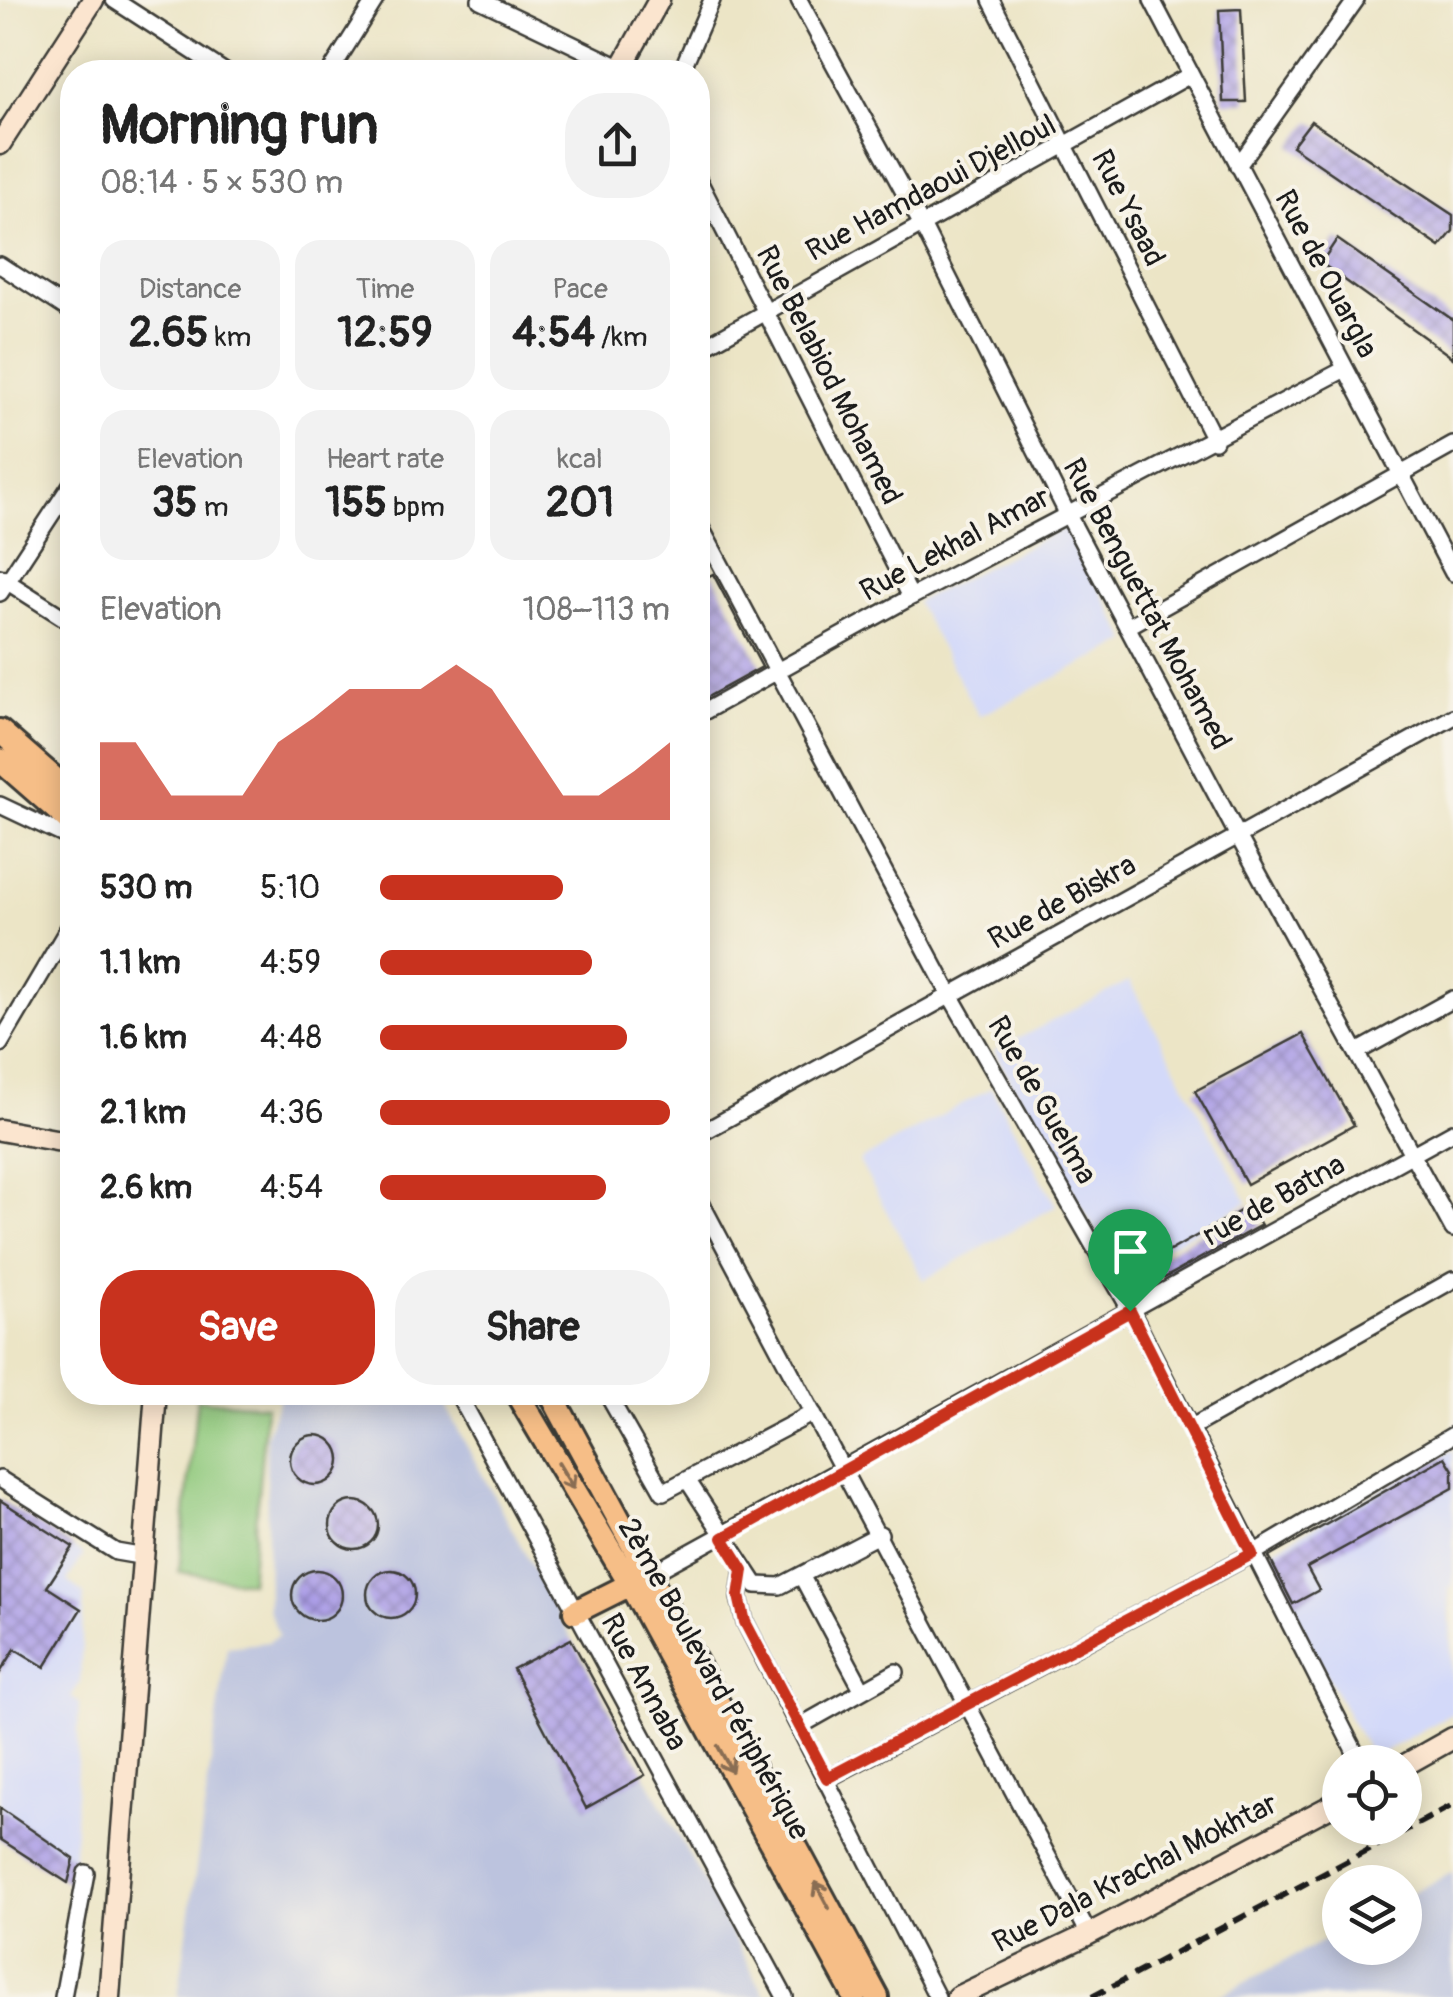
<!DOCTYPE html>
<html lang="en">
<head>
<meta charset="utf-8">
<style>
	body { margin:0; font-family:Pangolin,sans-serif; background:#f2f2f2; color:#222; height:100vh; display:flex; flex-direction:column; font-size:38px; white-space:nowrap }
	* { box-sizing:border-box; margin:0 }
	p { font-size:32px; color:#767676 }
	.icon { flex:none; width:55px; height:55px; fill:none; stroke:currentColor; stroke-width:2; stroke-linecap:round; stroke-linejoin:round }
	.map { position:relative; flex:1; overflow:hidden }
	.details { position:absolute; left:60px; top:60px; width:650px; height:1345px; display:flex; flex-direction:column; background:#fff; border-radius:40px; box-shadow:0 5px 25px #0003 }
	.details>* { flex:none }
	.tools { position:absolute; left:1322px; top:1745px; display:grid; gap:20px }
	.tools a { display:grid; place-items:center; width:100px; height:100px; border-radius:50%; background:#fff; box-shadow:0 5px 25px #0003; font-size:50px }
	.pin { position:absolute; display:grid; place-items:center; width:85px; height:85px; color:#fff; margin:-102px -42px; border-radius:50% 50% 50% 0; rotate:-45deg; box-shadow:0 0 10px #0007 }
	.pin .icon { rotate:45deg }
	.round { display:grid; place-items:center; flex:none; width:105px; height:105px; border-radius:40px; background:#f2f2f2 }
	.summary { display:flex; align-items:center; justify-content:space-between; height:170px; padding:0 40px }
	h1 { font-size:55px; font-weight:700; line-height:75px }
	.stats { display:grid; grid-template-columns:repeat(3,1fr); gap:15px; height:170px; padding:10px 40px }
	.stats div { display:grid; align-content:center; border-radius:25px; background:#f2f2f2; text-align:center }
	.stats b { font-size:42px; font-weight:700 }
	.stats small { font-size:28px; font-weight:400 }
	.stats p { font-size:28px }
	.chart { height:280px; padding:20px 40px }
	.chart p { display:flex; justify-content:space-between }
	.chart svg { width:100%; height:180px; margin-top:10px; fill:#c8321e; opacity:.7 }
	.button { display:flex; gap:20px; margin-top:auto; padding:20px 40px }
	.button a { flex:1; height:115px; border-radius:40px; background:#c8321e; color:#fff; font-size:40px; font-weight:700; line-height:115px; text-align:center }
	.button a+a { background:#f2f2f2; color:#222 }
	ul { padding:0 40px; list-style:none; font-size:32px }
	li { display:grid; grid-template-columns:160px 120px 1fr; align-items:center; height:75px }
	li i { height:25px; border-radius:12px; background:#c8321e }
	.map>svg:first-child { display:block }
	.built { fill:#d3d9f9 }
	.industrial { fill:#bcc3de }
	.green { fill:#90c97d; stroke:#56724c; stroke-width:2.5 }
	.building { fill:url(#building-cross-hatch) }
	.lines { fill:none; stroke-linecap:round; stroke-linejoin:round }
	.street-casing { stroke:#3b3a36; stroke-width:20 }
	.secondary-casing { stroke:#3b3a36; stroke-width:25 }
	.primary-casing { stroke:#3b3a36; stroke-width:28 }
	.street { stroke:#fff; stroke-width:15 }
	.secondary { stroke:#fbe5cf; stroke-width:20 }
	.primary { stroke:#f6be87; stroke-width:22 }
	.rail { stroke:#1c1c1c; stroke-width:6; stroke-dasharray:15 8; stroke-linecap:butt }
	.oneway { stroke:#896d52 }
	.route-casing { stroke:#fff; stroke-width:20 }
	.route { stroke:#c8321e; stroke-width:12 }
	.labels { text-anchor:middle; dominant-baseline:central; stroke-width:8; stroke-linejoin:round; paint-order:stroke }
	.street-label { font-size:30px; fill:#1c1c1c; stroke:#f7f3e8 }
</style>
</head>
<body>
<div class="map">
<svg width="1453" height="1997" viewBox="0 0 1453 1997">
	<defs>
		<pattern id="building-cross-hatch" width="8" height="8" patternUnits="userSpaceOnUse" patternTransform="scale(2.5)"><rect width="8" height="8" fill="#ac9ee7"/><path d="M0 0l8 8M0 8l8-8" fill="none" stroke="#8b80ba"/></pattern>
	</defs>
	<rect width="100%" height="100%" fill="#f7f3e8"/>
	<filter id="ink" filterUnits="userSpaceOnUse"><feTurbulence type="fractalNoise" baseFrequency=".01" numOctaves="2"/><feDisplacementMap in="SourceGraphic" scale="20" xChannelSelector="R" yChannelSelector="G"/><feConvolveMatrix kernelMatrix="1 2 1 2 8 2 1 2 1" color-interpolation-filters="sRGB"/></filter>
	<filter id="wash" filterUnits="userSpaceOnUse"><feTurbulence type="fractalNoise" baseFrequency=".0048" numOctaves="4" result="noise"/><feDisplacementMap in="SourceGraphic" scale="40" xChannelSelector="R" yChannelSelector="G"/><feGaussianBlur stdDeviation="2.25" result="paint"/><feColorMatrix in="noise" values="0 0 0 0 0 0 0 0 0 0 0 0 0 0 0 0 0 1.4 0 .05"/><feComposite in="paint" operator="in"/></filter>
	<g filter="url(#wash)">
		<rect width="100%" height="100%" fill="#ece5c6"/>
		<path class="built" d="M1066,527L1128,641L979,716L916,602Z
			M1129,981L1248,1202L1147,1258L1160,1283L1133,1298L994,1051Z
			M991,1088L1056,1206L924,1280L859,1161Z
			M1453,1450V1585L1449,1588L1453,1713L1372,1758L1261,1556Z
			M0,1500L84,1555L67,1581L84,1593L80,1683L71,1697L79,1703L74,1859L0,1839Z"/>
		<path class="industrial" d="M281,1393H438L766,1997H178L227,1647L268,1642L279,1635L268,1609L266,1436Z
			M1453,1872V1997H1217L1340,1932V1948H1405V1897Z"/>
		<path class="green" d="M197,1399L266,1406L250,1582L179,1572Z"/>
		<g id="blocks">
			<path class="building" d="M1241,9L1246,102H1223L1219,10Z
				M1311,121L1453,215V231L1440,247L1292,146Z
				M1337,239L1453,320V358L1321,263Z
				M713,574L762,667L698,702V582Z
				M1303,1034L1354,1125L1247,1184L1195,1091Z
				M1249,1206L1261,1225L1164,1278L1154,1260Z
				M290 1460a25 25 0 1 1 50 0a25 25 0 1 1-50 0Z
				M1445,1457L1453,1470V1488L1307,1568L1319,1590L1293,1604L1269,1557Z
				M0,1500L73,1547L47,1587L81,1609L45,1667L15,1649L0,1673Z
				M330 1525a24 24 0 1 1 48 0a24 24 0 1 1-48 0Z
				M367 1594a24 24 0 1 1 48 0a24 24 0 1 1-48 0Z
				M292 1595a25 25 0 1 1 50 0a25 25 0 1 1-50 0Z
				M571,1639L645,1775L586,1808L513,1669Z
				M0,1808L74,1859L68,1883L0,1839Z"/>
		</g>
	</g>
	<g filter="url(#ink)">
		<use href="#blocks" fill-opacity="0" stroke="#3b3a36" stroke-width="2.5"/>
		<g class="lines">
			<defs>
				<path id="street" d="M114,0L225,72
					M480,0L630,72
					M799,0L923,227L1068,515L1238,836L1453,1229
					M991,0L1215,441
					M1152,0L1453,573
					M330,72L375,0
					M681,72L712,0
					M1238,166L1356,0
					M698,179L911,597
					M0,265L72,312
					M698,350L1190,75
					M698,522L950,995L1131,1311L1360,1762
					M0,577L72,623
					M0,593L72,483
					M1127,627L1453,445
					M698,715L911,597L1345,369
					M0,805L72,839
					M0,1044L72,922
					M1357,1052L1453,999
					M698,1135L1453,717
					M698,1197L1089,1934
					M457,1392L785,1997
					M606,1392L663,1492L813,1413
					M1192,1427L1453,1280
					M0,1479L116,1552L145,1557
					M688,1481L756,1585L780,1586L880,1534
					M743,1570L739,1597L745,1622L937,1997
					M649,1575L1453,1132
					M801,1575L862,1689
					M800,1726L896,1672
					M827,1779L1252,1554L1453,1435
					M63,1997L86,1873"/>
				<path id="secondary" d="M619,72L659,0
					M0,144L93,0
					M0,1130L72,1143
					M1405,1765L1453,1738
					M109,1997L156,1392
					M957,1997L1089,1934L1340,1801"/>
				<path id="primary" d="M0,731L72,794
					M0,760L72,823
					M516,1392L630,1584L855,1997
					M550,1392L877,1997
					M575,1612L643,1578"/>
			</defs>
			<use href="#street" class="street-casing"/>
			<use href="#secondary" class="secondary-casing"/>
			<use href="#primary" class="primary-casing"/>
			<use href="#street" class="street"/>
			<use href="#secondary" class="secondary"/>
			<use href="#primary" class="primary"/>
			<path class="rail" d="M1092,1997L1453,1805"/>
		</g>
		<defs><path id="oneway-shaft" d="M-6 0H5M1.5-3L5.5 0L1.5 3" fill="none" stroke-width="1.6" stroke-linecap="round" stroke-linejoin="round" transform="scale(2.5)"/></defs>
		<g class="oneway">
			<use href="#oneway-shaft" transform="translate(566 1476) rotate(59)"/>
			<use href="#oneway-shaft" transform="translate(725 1759) rotate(61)"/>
			<use href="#oneway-shaft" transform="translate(822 1895) rotate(-118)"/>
		</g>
	</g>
	<g class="lines" filter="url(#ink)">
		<defs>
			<path id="route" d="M1130,1311L1252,1554L827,1778L745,1622L739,1596L743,1570L723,1538Z"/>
		</defs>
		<use href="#route" class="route-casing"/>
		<use href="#route" class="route"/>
	</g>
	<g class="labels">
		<g class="street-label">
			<text transform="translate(931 188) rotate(-28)">Rue Hamdaoui Djelloul</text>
			<text transform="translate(1128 208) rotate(63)">Rue Ysaad</text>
			<text transform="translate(1326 274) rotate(62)">Rue de Ouargla</text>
			<text transform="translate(829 375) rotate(63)">Rue Belabiod Mohamed</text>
			<text transform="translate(955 544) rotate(-28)">Rue Lekhal Amar</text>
			<text transform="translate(1147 604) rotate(62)">Rue Benguettat Mohamed</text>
			<text transform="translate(1062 902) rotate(-29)">Rue de Biskra</text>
			<text transform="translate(1042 1100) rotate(60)">Rue de Guelma</text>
			<text transform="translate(1274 1200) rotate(-29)">rue de Batna</text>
			<text transform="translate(714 1679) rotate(61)">2ème Boulevard Périphérique</text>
			<text transform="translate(644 1682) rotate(62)">Rue Annaba</text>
			<text transform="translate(1135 1873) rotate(-27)">Rue Dala Krachal Mokhtar</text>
		</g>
	</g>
</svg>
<div class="tools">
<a><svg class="icon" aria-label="locate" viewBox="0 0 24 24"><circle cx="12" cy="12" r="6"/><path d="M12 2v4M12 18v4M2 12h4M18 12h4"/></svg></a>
<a><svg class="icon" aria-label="layers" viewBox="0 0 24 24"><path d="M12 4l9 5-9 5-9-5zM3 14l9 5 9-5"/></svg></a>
</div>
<div class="pin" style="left:1130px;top:1311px;background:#1e9e55"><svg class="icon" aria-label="arrive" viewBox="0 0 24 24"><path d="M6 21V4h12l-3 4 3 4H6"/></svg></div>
<section class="details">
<div class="summary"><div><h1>Morning run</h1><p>08:14 · 5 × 530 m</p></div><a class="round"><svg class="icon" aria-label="share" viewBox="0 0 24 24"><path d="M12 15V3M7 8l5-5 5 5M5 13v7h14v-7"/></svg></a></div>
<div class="stats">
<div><p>Distance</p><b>2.65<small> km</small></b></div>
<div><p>Time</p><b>12:59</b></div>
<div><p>Pace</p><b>4:54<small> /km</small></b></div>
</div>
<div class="stats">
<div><p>Elevation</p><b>35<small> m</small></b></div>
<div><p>Heart rate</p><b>155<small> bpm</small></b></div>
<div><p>kcal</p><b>201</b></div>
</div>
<div class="chart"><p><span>Elevation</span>108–113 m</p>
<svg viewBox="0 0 160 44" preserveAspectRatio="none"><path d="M0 44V25L10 25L20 38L30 38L40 38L50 25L60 19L70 12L80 12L90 12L100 6L110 12L120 25L130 38L140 38L150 32L160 25V44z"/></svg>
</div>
<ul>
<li><b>530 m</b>5:10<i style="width:63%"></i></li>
<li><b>1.1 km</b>4:59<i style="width:73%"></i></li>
<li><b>1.6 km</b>4:48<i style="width:85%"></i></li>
<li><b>2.1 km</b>4:36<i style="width:100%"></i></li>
<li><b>2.6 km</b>4:54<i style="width:78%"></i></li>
</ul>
<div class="button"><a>Save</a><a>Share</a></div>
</section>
</div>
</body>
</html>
